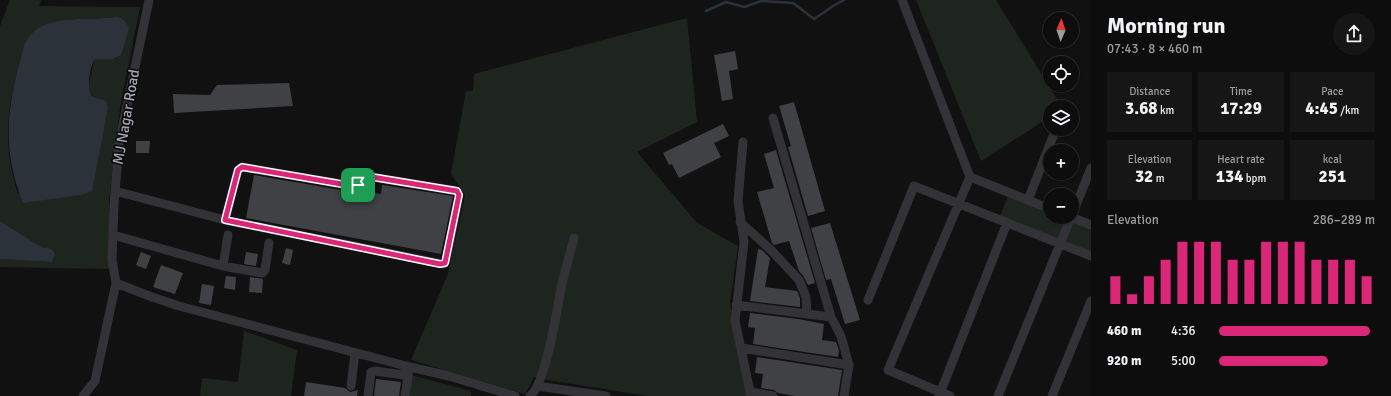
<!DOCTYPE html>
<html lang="en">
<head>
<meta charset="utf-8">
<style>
	body { margin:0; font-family:Signika,sans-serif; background:#161617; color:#f1f3f6; height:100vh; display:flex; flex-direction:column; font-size:15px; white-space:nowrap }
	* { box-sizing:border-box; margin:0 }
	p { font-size:13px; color:#9a9c9e }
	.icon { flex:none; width:22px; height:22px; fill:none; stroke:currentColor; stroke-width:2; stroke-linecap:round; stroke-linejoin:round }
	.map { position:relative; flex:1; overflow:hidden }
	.details { display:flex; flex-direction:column; background:#0d0d0e; width:300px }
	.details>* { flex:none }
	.needle { width:26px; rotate:2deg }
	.buttons { position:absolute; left:1043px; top:12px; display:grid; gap:8px }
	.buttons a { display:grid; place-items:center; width:36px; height:36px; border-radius:50%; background:#0d0d0e; box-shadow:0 1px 3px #0004,0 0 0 1px #2d2d2e; font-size:20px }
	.pin { position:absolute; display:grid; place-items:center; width:34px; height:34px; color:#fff; margin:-17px; border-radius:8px; box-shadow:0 2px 6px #0006 }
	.round { display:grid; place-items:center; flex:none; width:42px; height:42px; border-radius:21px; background:#161617 }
	.head { display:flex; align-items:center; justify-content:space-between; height:68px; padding:0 16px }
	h1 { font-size:22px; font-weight:700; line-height:30px }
	.stats { display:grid; grid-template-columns:repeat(3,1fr); gap:6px; height:68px; padding:4px 16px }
	.stats div { display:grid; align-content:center; border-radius:0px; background:#161617; text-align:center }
	.stats b { font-size:17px; font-weight:700 }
	.stats small { font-size:11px; font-weight:400 }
	.stats p { font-size:11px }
	.chart { height:112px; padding:8px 16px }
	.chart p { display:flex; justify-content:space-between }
	.chart svg { width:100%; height:72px; margin-top:4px; stroke:#db2777; stroke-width:6 }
	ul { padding:0 16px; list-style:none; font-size:13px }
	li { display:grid; grid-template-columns:64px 48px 1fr; align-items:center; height:30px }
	li i { height:10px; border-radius:5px; background:#db2777 }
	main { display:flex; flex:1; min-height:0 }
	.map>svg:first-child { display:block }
	.green { fill:#1e251f; fill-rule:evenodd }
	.water { fill:#2b323a }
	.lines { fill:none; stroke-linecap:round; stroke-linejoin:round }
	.stream { stroke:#2b323a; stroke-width:2.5 }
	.building { fill:#404145 }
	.minor { stroke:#323237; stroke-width:9 }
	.route-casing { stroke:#fff; stroke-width:8 }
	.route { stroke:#db2777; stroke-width:5 }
	.labels { text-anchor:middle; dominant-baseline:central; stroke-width:3.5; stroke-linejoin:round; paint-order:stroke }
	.street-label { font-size:15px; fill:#a3a6b3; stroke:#0c0c0d }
</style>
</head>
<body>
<main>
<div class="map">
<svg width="1091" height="396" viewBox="0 0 1091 396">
	<rect width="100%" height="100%" fill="#111112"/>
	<path class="green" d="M10,0H41L39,6L140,7L120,108L109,200V269L0,267V259L52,262C58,254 52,247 43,248L0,221V26ZM116,17L119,18V57L113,59L96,58L94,60L88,89L90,93L95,98L18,194C0,139 9,100 24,45C36,21 55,21 79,19C91,19 104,18 116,17Z
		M916,0H996L1062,107H1050V117L981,161Z
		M687,18L697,122L637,152L697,223L738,246L730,303L747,396H648L547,380L534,377L525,394L411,360L448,274L465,195L451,174L466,91H473L474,74Z
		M1008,196L1050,213V217H1060L1091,229V252L1000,216Z
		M244,331L297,350L291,396H200L202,378L238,382Z
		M411,375L471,391V396H408Z"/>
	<path class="water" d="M116,17C123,18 127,22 129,29L121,55L113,59H95C90,65 86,90 92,96C96,99 102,99 106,101L108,107L92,191L81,195L23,203C0,145 8,104 24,45C36,21 55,21 79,19C91,19 104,18 116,17Z
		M0,221L43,248C49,247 53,249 55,255L52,262L0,259Z"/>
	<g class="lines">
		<path class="stream" d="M706,11L726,2L744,7L761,1L793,3L814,19L833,6L844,0"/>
	</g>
	<path class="building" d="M735,51L738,69L729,71L733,99L722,101L714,55Z
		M289,83L293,106L174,113L173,94L210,95L217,85Z
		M794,102L825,211L808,216L788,147L791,146L779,106Z
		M723,124L729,136L714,143L721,157L679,178L672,164L669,165L663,153Z
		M136,141H150L149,153H136Z
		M776,150L815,283L808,285L804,277L799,271L789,241L774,245L772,243L757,192L774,188L764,154Z
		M254,175L352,192L359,190L381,194L382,185L453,196L441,254L246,218Z
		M830,223L860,320L845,324L831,279L826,280L811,228Z
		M286,248L293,250L290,265L282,263Z
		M758,249L762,250L770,258L765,287L797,291L800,298V307L750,301Z
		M141,252L151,256L146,269L136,265Z
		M246,252L258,254L256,266L244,264Z
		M161,265L183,273L175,294L153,287Z
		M226,276L236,277L235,290L224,288Z
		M250,277L263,279L262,293L249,292Z
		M202,284L214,286L211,305L199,303Z
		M750,313L798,319L824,324L822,340L836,342L839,350L838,357L753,344L755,328L748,327Z
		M757,357L842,370L838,396H795L778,393L774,390L761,388L763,374L755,373Z
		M376,379L401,382L399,396H374Z
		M306,382L345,388L350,392L358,390L357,396H304Z"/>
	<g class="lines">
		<path class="minor" d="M902,0L970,177L888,370L950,396
			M773,118L831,317L841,336L849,365L844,396
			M743,142L738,201L744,242L735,321L751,396
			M970,177L1050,209
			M115,191L225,220L443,264L446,261L459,195L457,191L366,176C359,177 360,185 353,186L242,167L238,170L225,220
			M1028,200L1056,129
			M1072,215L1091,168
			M1071,217L1091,225
			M740,222L771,250L799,280L806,297L807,314
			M113,235L223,266L262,273L265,270L269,243
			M223,266L228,235
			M116,283L152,297L179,306L406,366L449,376L515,396
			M868,300L914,186L1091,256
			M736,305L831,317
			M741,348L849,365
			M351,386L355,353
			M537,386L606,396
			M750,392L773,396
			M83,396L95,381L116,283L112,260L114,205L119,144L149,0
			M368,396L371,372L375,371L404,375L406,366
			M405,396L409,369
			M530,396C546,384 558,305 562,283C566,268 570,253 574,238
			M939,396L1007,223
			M998,396L1071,217
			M1052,396L1091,301"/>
	</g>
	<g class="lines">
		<defs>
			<path id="route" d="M242,167L353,186L358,185L362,177L366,176L457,191L459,195L445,263L440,264L225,220L238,170Z"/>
		</defs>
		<use href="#route" class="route-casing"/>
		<use href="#route" class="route"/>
	</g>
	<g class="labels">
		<g class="street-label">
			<text transform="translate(126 117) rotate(-80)">MJ Nagar Road</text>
		</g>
	</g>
</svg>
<div class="buttons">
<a><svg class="needle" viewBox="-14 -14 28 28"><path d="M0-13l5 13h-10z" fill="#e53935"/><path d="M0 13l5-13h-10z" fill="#9a9c9e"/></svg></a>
<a><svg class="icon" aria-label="locate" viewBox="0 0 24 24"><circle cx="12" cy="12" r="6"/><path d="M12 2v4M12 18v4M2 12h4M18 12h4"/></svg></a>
<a><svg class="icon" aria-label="layers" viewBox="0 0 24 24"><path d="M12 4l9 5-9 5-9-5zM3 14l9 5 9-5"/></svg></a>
<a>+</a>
<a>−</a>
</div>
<div class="pin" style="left:358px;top:185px;background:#1e9e55"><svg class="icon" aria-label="arrive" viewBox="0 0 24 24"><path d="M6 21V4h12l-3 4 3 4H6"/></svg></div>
</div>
<section class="details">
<div class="head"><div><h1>Morning run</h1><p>07:43 · 8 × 460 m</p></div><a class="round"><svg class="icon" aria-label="share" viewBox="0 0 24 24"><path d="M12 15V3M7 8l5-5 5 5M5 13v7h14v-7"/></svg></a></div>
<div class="stats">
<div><p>Distance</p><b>3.68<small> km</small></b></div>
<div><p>Time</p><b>17:29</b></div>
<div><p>Pace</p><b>4:45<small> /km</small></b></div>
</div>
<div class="stats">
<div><p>Elevation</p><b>32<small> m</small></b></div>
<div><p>Heart rate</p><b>134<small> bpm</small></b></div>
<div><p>kcal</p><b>251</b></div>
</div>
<div class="chart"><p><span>Elevation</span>286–289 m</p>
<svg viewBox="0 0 160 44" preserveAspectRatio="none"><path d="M5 44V27M15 44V38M25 44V27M35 44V17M45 44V6M55 44V6M65 44V6M75 44V17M85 44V17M95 44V6M105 44V6M115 44V6M125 44V17M135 44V17M145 44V17M155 44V27"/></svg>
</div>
<ul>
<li><b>460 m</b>4:36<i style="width:97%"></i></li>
<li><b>920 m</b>5:00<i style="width:70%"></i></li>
</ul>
</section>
</main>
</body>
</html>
